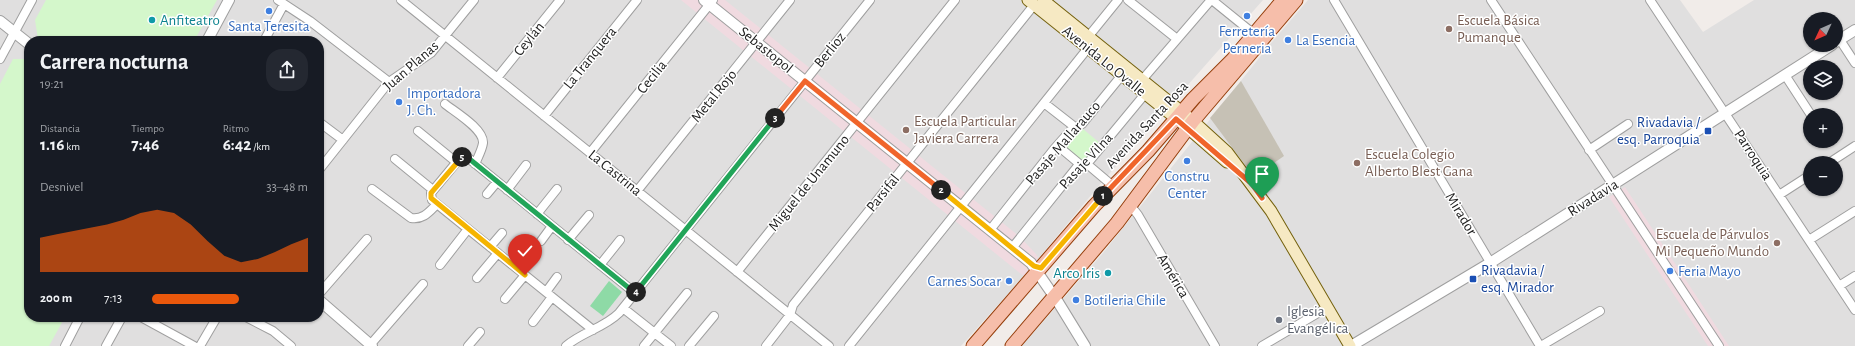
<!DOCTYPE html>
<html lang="es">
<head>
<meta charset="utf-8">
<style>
	body { margin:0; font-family:"Alegreya Sans",sans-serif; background:#242831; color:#f1f3f6; height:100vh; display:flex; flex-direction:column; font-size:15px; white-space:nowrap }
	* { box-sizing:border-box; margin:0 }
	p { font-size:13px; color:#9ea1a6 }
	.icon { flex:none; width:22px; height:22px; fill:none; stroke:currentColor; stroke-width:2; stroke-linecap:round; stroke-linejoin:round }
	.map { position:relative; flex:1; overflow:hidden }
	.panel { position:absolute; left:24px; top:36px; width:300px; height:286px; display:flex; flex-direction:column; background:#171b24; border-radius:16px; box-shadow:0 1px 3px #0004 }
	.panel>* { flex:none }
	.needle { width:26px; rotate:226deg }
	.tools { position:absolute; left:1803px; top:12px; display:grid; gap:8px }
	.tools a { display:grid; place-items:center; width:40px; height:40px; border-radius:50%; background:#171b24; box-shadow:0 1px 3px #0004; font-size:20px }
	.pin { position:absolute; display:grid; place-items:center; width:34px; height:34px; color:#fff; margin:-41px -17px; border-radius:50% 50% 50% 0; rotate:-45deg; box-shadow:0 0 4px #0007 }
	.pin .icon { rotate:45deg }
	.km { position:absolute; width:20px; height:20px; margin:-10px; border-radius:50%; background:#222; color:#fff; font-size:11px; line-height:20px; text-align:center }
	.round { display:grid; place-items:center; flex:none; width:42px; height:42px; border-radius:16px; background:#242831 }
	.headline { display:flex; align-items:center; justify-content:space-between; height:68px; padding:0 16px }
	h1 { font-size:22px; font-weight:700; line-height:30px }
	.metrics { display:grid; grid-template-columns:repeat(3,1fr); gap:6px; height:68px; padding:4px 16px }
	.metrics div { display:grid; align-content:center }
	.metrics b { font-size:17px; font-weight:700 }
	.metrics small { font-size:11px; font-weight:400 }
	.metrics p { font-size:11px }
	.chart { height:112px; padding:8px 16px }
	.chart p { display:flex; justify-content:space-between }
	.chart svg { width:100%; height:72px; margin-top:4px; fill:#ea580c; opacity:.7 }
	ul { padding:0 16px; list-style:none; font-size:13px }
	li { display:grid; grid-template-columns:64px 48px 1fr; align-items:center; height:30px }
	li i { height:10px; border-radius:5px; background:#ea580c }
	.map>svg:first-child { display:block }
	.residential { fill:#e0dfdf; fill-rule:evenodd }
	.commercial { fill:#f0dae0 }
	.construction { fill:#c6c1b5 }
	.park { fill:#d4f7cb }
	.pitch { fill:#8edaa6 }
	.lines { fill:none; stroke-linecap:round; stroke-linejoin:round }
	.minor-casing { stroke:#9f9f9f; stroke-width:10 }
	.tertiary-casing { stroke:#9f9f9f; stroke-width:12 }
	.secondary-casing { stroke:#74610d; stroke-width:13 }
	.primary-casing { stroke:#953e0b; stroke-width:15 }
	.minor { stroke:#fff; stroke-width:8 }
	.tertiary { stroke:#fff; stroke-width:10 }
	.secondary { stroke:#f6e9c3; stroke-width:11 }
	.primary { stroke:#f6beaa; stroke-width:13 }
	.split-1-casing { stroke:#fff; stroke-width:8 }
	.split-2-casing { stroke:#fff; stroke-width:8 }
	.split-3-casing { stroke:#fff; stroke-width:8 }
	.split-4-casing { stroke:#fff; stroke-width:8 }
	.split-5-casing { stroke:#fff; stroke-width:8 }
	.split-6-casing { stroke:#fff; stroke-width:8 }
	.split-1 { stroke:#f0652b; stroke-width:5 }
	.split-2 { stroke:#f5b400; stroke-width:5 }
	.split-3 { stroke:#f0652b; stroke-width:5 }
	.split-4 { stroke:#22a559; stroke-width:5 }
	.split-5 { stroke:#22a559; stroke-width:5 }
	.split-6 { stroke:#f5b400; stroke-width:5 }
	.shop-dot { fill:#3f7fe0; stroke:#fff; stroke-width:1.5 }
	.culture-dot { fill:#0f9aa8; stroke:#fff; stroke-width:1.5 }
	.education-dot { fill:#8d6e63; stroke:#fff; stroke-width:1.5 }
	.transit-dot { fill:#1a4fb4; stroke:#fff; stroke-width:1.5 }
	.worship-dot { fill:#6b7280; stroke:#fff; stroke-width:1.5 }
	.labels { text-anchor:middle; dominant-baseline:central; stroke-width:3; stroke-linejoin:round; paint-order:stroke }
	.culture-label { font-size:15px; fill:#0d838f; stroke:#fff; text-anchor:start }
	.education-label { font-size:15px; fill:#785e54; stroke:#fff; text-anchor:start }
	.shop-label { font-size:15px; fill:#366cbe; stroke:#fff; text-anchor:start }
	.street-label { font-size:15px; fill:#222; stroke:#fff }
	.transit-label { font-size:15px; fill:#164399; stroke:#fff; text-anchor:end }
	.worship-label { font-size:15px; fill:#5b616d; stroke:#fff; text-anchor:start }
</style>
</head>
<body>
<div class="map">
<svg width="1855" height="346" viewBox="0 0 1855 346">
	<rect width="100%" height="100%" fill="#f1ece9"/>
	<path class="residential" d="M0,0H1263L1102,182L1024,276L961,346H0ZM29,41H319V317H29Z
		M1308,0H1680L1703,32L1754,0H1855V346H1022L1103,253L1272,42ZM1810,19H1836V45H1810ZM1810,67H1836V93H1810ZM1810,115H1836V141H1810ZM1810,163H1836V189H1810Z"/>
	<path class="commercial" d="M681,0H725L1019,236L1036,254L1038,258L1024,276L1021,274Z
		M1625,187L1729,346H1708L1609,197Z"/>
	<path class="construction" d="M1241,81L1284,156L1254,177L1210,118Z"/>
	<path class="park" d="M46,0H217L194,41H40L38,39L35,20Z
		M13,59H29V317H65L49,346H0V84Z
		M1083,129L1101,144L1084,161L1077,162L1061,147L1073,133Z"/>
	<path class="pitch" d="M609,281L622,292L603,316L590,306Z"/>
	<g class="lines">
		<defs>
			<path id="minor" d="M278,0L310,21L389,82
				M401,0L829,346
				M1128,0L1177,39
				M1212,0L1254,34
				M1334,0L1540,346
				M1491,0L1719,346
				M1650,0L1855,310
				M1088,37L1118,0
				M1840,40L1855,63
				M264,41L284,4
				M0,59L32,0
				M1785,75L1811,115
				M497,78L560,0
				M1142,80L1211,0
				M1044,103L1076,128
				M445,104C455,112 484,129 483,143C482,150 478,157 475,164
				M544,116L637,0
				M319,122L343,140
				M418,131L456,162
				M1058,146L1082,166
				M1589,150L1628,124
				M590,153L713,0
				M395,159L433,190
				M1829,163L1855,146
				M1087,164L1113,186
				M319,170L389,82L431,53L474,0
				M372,189L411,218C423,220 429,212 437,204
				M507,190L526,165
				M637,191L790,0
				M487,194L497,182
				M1779,195L1810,175
				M1131,206L1138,215L1215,346
				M537,214L557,189
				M990,230L1054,149L1070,131L1082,124L1122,75
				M568,240L589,215
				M1809,240L1855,211
				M541,241L552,226
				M490,247L502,233
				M1012,248L1077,167L1087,164L1145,94
				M440,265L468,229
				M600,265L620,240
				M737,272L955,0
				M477,278L498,253
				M1839,286L1855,276
				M546,292L557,277
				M319,294L367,239
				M505,299L525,275
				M623,308L671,346
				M141,317L194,346
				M246,317L273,331L291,346
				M533,322L552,297
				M593,330L432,200L431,193L460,158L467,157L635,293
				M370,345L423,284
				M65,346L80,317
				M106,346L122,317
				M200,346L217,317
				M468,346L480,332
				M566,346C582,332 604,328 619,313L870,0
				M644,346L687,293
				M689,346L714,316
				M766,346L790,315L793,305L1034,5
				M849,346L1088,48
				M1262,346L1328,307
				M1541,346L1600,311"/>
			<path id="tertiary" d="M704,0L1031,263L1058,302L1085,346
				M0,21L29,44
				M207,41L229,0
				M1836,42L1855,30
				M319,300L372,346
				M1351,346L1490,263L1832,45"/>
			<path id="secondary" d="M1028,0L1188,128L1227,162
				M1043,0L1193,121L1227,152L1271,211L1350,346"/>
			<path id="primary" d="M973,346L1094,206L1148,151L1193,99L1233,59L1283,0
				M1012,346L1117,223L1193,121L1296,0"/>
		</defs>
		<use href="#minor" class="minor-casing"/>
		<use href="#tertiary" class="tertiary-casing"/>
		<use href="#secondary" class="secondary-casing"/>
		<use href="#primary" class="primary-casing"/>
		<use href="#minor" class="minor"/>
		<use href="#tertiary" class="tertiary"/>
		<use href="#secondary" class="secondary"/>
		<use href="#primary" class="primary"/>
	</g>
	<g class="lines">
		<defs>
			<path id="split-1" d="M1103,196L1176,119L1252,184L1262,198"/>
			<path id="split-2" d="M941,190L1034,266L1041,268L1103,196"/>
			<path id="split-3" d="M775,118L805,81L941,190"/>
			<path id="split-4" d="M636,292L775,118"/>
			<path id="split-5" d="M462,157H467L635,293L636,292"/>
			<path id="split-6" d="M462,157L431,193V198L525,275"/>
		</defs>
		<use href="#split-1" class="split-1-casing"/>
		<use href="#split-2" class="split-2-casing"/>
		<use href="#split-3" class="split-3-casing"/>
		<use href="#split-4" class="split-4-casing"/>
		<use href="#split-5" class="split-5-casing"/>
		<use href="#split-6" class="split-6-casing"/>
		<use href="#split-1" class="split-1"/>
		<use href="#split-2" class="split-2"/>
		<use href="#split-3" class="split-3"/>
		<use href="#split-4" class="split-4"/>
		<use href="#split-5" class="split-5"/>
		<use href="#split-6" class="split-6"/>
	</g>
	<g class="shop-dot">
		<circle cx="269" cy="11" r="4"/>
		<circle cx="1247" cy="16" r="4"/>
		<circle cx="1288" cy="40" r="4"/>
		<circle cx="399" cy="102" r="4"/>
		<circle cx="1187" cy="161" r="4"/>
		<circle cx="1670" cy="271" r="4"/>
		<circle cx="1009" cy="281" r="4"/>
		<circle cx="1076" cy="300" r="4"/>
	</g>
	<g class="culture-dot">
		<circle cx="152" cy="20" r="4"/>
		<circle cx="1108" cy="273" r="4"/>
	</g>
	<g class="education-dot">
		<circle cx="1449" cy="29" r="4"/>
		<circle cx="906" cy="130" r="4"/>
		<circle cx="1357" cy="163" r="4"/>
		<circle cx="1777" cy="243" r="4"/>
	</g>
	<g class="transit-dot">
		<rect x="1704" y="127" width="8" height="8" rx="2"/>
		<rect x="1469" y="275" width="8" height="8" rx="2"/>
	</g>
	<circle class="worship-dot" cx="1279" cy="320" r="4"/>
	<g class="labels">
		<g class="culture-label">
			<text x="160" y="20">Anfiteatro</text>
			<text x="1100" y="273" text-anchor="end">Arco Iris</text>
		</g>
		<g class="education-label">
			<text x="1457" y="20">Escuela Básica<tspan x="1457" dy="17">Pumanque</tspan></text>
			<text x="914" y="121">Escuela Particular<tspan x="914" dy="17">Javiera Carrera</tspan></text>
			<text x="1365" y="154">Escuela Colegio<tspan x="1365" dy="17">Alberto Blest Gana</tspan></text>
			<text x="1769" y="234" text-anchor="end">Escuela de Párvulos<tspan x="1769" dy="17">Mi Pequeño Mundo</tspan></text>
		</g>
		<g class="shop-label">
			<text x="269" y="26" text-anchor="middle">Santa Teresita</text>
			<text x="1247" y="31" text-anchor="middle">Ferretería<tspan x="1247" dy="17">Perneria</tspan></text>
			<text x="1296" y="40">La Esencia</text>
			<text x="407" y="93">Importadora<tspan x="407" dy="17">J. Ch.</tspan></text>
			<text x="1187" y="176" text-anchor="middle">Constru<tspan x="1187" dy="17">Center</tspan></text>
			<text x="1678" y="271">Feria Mayo</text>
			<text x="1001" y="281" text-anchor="end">Carnes Socar</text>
			<text x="1084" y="300">Botileria Chile</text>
		</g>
		<g class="street-label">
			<text transform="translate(529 39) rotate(-51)">Ceylán</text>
			<text transform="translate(766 50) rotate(39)">Sebastopol</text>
			<text transform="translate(830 50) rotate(-51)">Berlioz</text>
			<text transform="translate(590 58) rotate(-51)">La Tranquera</text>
			<text transform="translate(1104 61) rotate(39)">Avenida Lo Ovalle</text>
			<text transform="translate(411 66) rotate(-41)">Juan Planas</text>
			<text transform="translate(652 77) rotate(-51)">Cecilia</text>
			<text transform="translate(714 96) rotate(-51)">Metal Rojo</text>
			<text transform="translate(1147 125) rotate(-47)">Avenida Santa Rosa</text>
			<text transform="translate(1063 143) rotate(-49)">Pasaje Mallarauco</text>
			<text transform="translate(1753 155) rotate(57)">Parroquia</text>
			<text transform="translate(1086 161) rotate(-47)">Pasaje Vilna</text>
			<text transform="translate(615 173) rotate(39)">La Castrina</text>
			<text transform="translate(809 183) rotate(-51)">Miguel de Unamuno</text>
			<text transform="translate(883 193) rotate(-51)">Parsifal</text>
			<text transform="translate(1593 198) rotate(-32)">Rivadavia</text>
			<text transform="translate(1461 214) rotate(59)">Mirador</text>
			<text transform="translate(1173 276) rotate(59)">América</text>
		</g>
		<g class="transit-label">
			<text x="1700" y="122">Rivadavia /<tspan x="1700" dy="17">esq. Parroquia</tspan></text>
			<text x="1481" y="270" text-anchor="start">Rivadavia /<tspan x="1481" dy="17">esq. Mirador</tspan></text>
		</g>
		<g class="worship-label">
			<text x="1287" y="311">Iglesia<tspan x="1287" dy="17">Evangélica</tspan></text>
		</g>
	</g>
</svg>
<div class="tools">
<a><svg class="needle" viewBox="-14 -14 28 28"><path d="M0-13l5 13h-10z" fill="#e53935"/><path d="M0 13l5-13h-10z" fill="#9ea1a6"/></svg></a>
<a><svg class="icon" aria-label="layers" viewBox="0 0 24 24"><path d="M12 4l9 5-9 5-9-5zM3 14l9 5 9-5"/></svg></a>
<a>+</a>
<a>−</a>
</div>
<div class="pin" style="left:1262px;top:198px;background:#1e9e55"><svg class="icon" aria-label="arrive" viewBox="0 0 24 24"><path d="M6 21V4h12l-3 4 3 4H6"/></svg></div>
<div class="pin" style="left:525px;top:275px;background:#d93025"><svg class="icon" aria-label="check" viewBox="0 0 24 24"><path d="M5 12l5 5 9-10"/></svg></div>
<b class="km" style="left:1103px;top:196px">1</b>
<b class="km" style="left:941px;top:190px">2</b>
<b class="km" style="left:775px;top:118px">3</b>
<b class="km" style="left:636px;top:292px">4</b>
<b class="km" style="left:462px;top:157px">5</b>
<section class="panel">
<div class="headline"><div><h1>Carrera nocturna</h1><p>19:21</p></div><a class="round"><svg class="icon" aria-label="share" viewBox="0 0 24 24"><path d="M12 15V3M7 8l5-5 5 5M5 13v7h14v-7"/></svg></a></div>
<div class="metrics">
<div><p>Distancia</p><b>1.16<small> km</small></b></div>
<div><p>Tiempo</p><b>7:46</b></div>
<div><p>Ritmo</p><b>6:42<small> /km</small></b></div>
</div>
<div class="chart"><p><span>Desnivel</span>33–48 m</p>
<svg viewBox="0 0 160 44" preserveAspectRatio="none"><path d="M0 44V23L10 21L20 19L30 17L40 15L50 12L60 8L70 6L80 8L90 15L100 25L110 34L120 38L130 36L140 32L150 27L160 23V44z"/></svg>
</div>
<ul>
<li><b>200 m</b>7:13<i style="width:56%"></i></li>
</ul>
</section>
</div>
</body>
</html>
